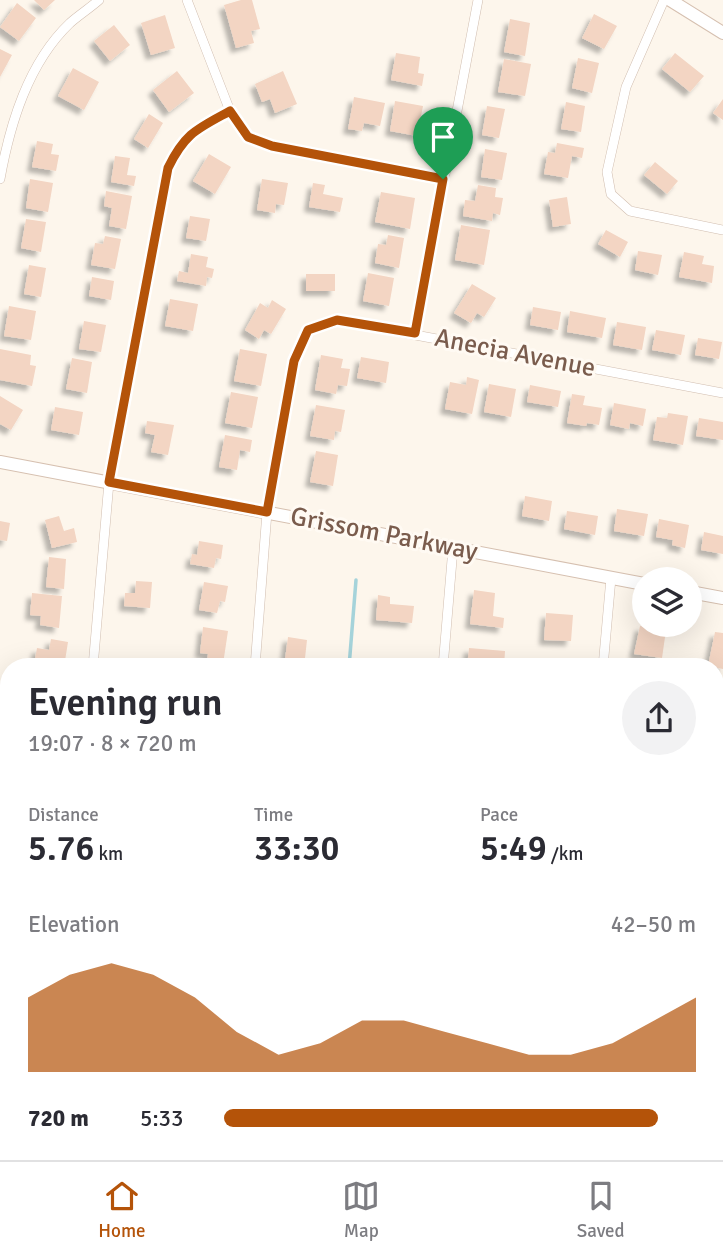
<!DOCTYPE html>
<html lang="en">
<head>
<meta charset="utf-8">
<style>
	body { margin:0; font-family:Signika,sans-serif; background:#f2f2f3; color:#2b2b33; height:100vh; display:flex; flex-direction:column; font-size:26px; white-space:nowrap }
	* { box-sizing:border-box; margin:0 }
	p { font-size:23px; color:#7c7c81 }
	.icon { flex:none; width:38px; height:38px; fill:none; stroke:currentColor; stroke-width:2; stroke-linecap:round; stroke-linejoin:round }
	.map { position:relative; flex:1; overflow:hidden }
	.drawer { position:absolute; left:0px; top:658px; width:724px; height:502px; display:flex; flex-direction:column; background:#fff; border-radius:28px 28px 0 0; box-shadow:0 7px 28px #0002 }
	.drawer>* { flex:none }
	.tools { position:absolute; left:632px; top:567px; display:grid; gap:14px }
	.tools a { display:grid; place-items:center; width:70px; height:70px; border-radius:50%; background:#fff; box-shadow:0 7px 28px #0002; font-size:35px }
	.pin { position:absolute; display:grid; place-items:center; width:60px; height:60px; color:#fff; margin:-72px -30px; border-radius:50% 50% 50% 0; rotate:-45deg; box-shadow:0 0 7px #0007 }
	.pin .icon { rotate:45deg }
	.round { display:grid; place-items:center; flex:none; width:74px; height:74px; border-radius:37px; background:#f2f2f3 }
	.overview { display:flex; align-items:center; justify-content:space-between; height:119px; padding:0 28px }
	h1 { font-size:38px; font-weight:600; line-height:52px }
	.stats { display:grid; grid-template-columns:repeat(3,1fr); gap:10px; height:119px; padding:7px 28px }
	.stats div { display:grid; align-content:center }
	.stats b { font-size:35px; font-weight:600 }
	.stats small { font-size:19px; font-weight:400 }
	.stats p { font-size:19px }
	.chart { height:196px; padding:14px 28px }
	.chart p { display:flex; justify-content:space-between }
	.chart svg { width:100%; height:126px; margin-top:7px; fill:#b45309; opacity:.7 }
	ul { padding:0 28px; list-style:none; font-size:23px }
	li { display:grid; grid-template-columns:112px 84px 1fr; align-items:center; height:52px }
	li i { height:18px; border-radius:9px; background:#b45309 }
	.tab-bar { display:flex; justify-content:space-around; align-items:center; height:98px; border-top:2px solid #e1e1e2; background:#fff; font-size:19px; color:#7c7c81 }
	.tab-bar a { display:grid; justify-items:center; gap:4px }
	.tab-bar .selected { color:#b45309 }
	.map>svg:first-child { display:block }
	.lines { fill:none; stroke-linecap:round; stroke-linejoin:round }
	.stream { stroke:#a5d3da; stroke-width:3.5 }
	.building { fill:#f3d5c3; filter:url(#shadow) }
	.street-casing { stroke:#d1beb0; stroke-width:10 }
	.secondary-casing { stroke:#d6c0b0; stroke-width:14 }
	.street { stroke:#fff; stroke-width:9 }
	.secondary { stroke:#fff; stroke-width:12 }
	.route-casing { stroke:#fff; stroke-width:14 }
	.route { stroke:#b45309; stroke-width:9 }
	.labels { text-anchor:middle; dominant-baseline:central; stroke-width:6; stroke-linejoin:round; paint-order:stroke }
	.street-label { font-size:26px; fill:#7a5c4d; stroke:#fffaf3 }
</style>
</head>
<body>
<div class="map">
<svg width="723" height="1160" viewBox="0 0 723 1160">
	<defs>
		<filter id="shadow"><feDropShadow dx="-5" dy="5" stdDeviation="2" flood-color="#0004"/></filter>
	</defs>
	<rect width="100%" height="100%" fill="#fdf6ec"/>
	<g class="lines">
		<path class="stream" d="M349,667L356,580
			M311,1160L312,1152"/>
	</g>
	<path class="building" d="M34,0H55L44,10Z
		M241,0H252L260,29L251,31L254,43L236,48L224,5Z
		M17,3L36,18L19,41L0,27Z
		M594,14L617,26L604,49L582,38Z
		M165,15L175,48L151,55L141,23Z
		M510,19L530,23L525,56L504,52Z
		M114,25L130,45L110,61L94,41Z
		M0,49L12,55L0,77Z
		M396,53L420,57L418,73L424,74L422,86L391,80Z
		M675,53L704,76L690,92L662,69Z
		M578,58L599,63L592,93L572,88Z
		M504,59L531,64L525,96L498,92Z
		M73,68L99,82L84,110L58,96Z
		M177,71L194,93L169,112L153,90Z
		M283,71L297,104L275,113L270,99L262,102L255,84Z
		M354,97L385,103L380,126L364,123L362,131L348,129Z
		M723,99V120L713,113Z
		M395,101L423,106L417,136L390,131Z
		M566,102L585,106L581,132L561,129Z
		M487,106L505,109L499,138L482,135Z
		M149,114L163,123L148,148L134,139Z
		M37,141L53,144L51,154L59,155L56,171L32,167Z
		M557,143L584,148L582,158L572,156L568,178L544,174L548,152L555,153Z
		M485,149L507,153L502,180L481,177Z
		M209,154L231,167L215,194L193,181Z
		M115,156L130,158L127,175L136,176L134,186L111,182Z
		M655,162L678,181L667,194L644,175Z
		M30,179L53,183L48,212L26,208Z
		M262,179L288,183L284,205L276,204L275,213L257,210Z
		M313,183L325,185L323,194L343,198L340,212L309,207Z
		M478,185L496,188L495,197L503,198L500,215L493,213L492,221L463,216L465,200L475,201Z
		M106,191L132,196L126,229L109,226L112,208L104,206Z
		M381,192L415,198L410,229L375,222Z
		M567,197L571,224L553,227L549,200Z
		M190,216L210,219L206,241L186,238Z
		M26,219L46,222L41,252L21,248Z
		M461,225L490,230L484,265L455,260Z
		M606,230L628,242L620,257L598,244Z
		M388,235L404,238L399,268L375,263L378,244L386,245Z
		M105,236L121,239L115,269L91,265L95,243L103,244Z
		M638,251L662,255L658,275L635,270Z
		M684,252L704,256L702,264L714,266L712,283L679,277Z
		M191,254L208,257L206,267L214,269L212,278L207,277L206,286L177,281L179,271L188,273Z
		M29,265L46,268L41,297L24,294Z
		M368,273L394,278L389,306L363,301Z
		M306,274H335V291H306Z
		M92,277L114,281L111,300L89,296Z
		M472,284L496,298L484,317L477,313L471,323L454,313Z
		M170,299L198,304L193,331L165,326Z
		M272,300L286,309L271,334L264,330L259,339L245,330L260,303L268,308Z
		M9,306L36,311L31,340L4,336Z
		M533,307L561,312L558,330L530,325Z
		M570,311L606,318L602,338L567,332Z
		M84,321L106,325L101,352L79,349Z
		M617,322L646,327L642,350L613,345Z
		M656,330L685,335L681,355L652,350Z
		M698,338L722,342L719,359L695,355Z
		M0,349L31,355L30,365L36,366L32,386L0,380Z
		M240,349L267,354L261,386L234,381Z
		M321,355L343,359L341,368L350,369L347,386L338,385L336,394L315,390Z
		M361,357L389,362L386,383L357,378Z
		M72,358L92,362L87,393L66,389Z
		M467,377L479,380L472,414L445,409L450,382L466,385Z
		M489,384L516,389L511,417L484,412Z
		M530,385L561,391L558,407L527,402Z
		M231,392L258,397L252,428L225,423Z
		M572,394L585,396L583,405L602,408L599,425L587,423L586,426L567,423Z
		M0,396L23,410L11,430L0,424Z
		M614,403L646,409L643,426L630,423L629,429L610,425Z
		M316,405L345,410L341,432L335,431L334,440L310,436Z
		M55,407L83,412L79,435L51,430Z
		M668,413L688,416L683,445L653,440L657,417L667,418Z
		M699,418L723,422V440L696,436Z
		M147,421L174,425L168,455L151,452L155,435L145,433Z
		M225,435L252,440L250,452L240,450L237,470L219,467Z
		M316,451L338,455L333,486L310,482Z
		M525,496L552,501L549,521L522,516Z
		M617,509L648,514L644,536L614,531Z
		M567,511L598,516L595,535L564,529Z
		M59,516L64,531L74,528L77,542L52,548L45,520Z
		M659,519L689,525L685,548L672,545L673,540L656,537Z
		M0,521L10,523L7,541L0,540Z
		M704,532L723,536V554L701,550Z
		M199,541L223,545L221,559L216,558L214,568L190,564L192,554L197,555Z
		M49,557L66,559L64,589L46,587Z
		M136,581L152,582L150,608L124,606L125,593H135Z
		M204,582L228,586L225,602L220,601L217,613L199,610Z
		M474,590L495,593L493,616L504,618L503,628L470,624Z
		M32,593L62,596L59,628L40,625L41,616L30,615Z
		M378,595L390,597V604L414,606L412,623L376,620Z
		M546,613L573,615L571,641L544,640Z
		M640,626L666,630L662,658L634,654Z
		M203,627L228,631L223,664L207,662L208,654L200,653Z
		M715,632L723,633V669L708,666Z
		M288,637L307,640L304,667H284Z
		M51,639L68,642L64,667H48L49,661L35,659L37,648L49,650Z
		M469,648L505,651L504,667H467Z
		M124,661L144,662L143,667H123Z
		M382,661L406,663L405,667H381Z
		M716,680L723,681V714L716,713Z
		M716,722H723V756H716Z
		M716,767L723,768V792H716Z
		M716,810L721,811L717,838H716Z
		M4,1028H9V1044H3Z
		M3,1066L9,1067V1094L3,1093Z
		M716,1072L723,1073L722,1104L716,1102Z
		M0,1150L24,1154L23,1160H0Z
		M93,1152H109L108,1160H93Z
		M152,1152H185L184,1160H151Z
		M242,1152L264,1154L263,1160H242Z
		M353,1152H373L372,1160L353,1158Z
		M440,1152H451L459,1160H431Z
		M480,1155L503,1159L502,1160H479Z"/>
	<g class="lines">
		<defs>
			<path id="street" d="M187,0L230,111L248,137L272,146L443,179
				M664,0L626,87L607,172L611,194L630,211L723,230
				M0,179C10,124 28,63 70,23C79,15 90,8 99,0
				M415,333L478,0
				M93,667L109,482L168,168C185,133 197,130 230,111
				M255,667L267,512L294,361L308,330L336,320L723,393
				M443,667L453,548
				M603,667L611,578
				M716,998H723
				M616,1152L664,1160
				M53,1160L54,1152
				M215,1160L216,1152
				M402,1160V1152"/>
			<path id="secondary" d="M670,0L723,33
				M0,462L644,584
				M690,592L723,598"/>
		</defs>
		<use href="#street" class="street-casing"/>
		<use href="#secondary" class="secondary-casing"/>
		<use href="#street" class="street"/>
		<use href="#secondary" class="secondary"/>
	</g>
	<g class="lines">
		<defs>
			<path id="route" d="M230,111L248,137L272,146L443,179L415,333L337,320L308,330L294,361L267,512L109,482L168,168C185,133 197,129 230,111Z"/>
		</defs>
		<use href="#route" class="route-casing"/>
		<use href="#route" class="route"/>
	</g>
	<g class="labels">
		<g class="street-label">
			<text transform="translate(515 353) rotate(11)">Anecia Avenue</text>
			<text transform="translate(384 534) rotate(11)">Grissom Parkway</text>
		</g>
	</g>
</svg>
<div class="tools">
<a><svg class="icon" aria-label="layers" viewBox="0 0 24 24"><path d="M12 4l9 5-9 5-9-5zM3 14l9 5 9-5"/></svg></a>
</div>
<div class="pin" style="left:443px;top:179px;background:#1e9e55"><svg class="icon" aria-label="arrive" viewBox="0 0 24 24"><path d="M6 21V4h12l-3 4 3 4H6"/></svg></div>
<section class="drawer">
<div class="overview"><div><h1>Evening run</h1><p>19:07 · 8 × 720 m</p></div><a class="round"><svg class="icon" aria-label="share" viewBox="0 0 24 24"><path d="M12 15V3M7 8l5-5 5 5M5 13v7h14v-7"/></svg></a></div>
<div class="stats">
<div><p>Distance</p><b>5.76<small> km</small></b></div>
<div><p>Time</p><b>33:30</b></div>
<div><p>Pace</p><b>5:49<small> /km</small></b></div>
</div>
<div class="chart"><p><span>Elevation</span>42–50 m</p>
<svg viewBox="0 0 160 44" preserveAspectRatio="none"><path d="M0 44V18L10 10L20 6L30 10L40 18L50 30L60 38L70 34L80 26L90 26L100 30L110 34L120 38L130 38L140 34L150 26L160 18V44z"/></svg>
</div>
<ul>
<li><b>720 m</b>5:33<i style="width:92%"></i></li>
</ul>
</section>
</div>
<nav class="tab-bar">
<a class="selected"><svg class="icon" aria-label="home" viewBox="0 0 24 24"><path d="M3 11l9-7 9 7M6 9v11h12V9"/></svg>Home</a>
<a><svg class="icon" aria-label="map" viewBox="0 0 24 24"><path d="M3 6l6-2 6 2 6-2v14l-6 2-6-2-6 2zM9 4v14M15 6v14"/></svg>Map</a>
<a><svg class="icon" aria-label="saved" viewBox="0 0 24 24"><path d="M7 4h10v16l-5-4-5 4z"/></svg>Saved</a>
</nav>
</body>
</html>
